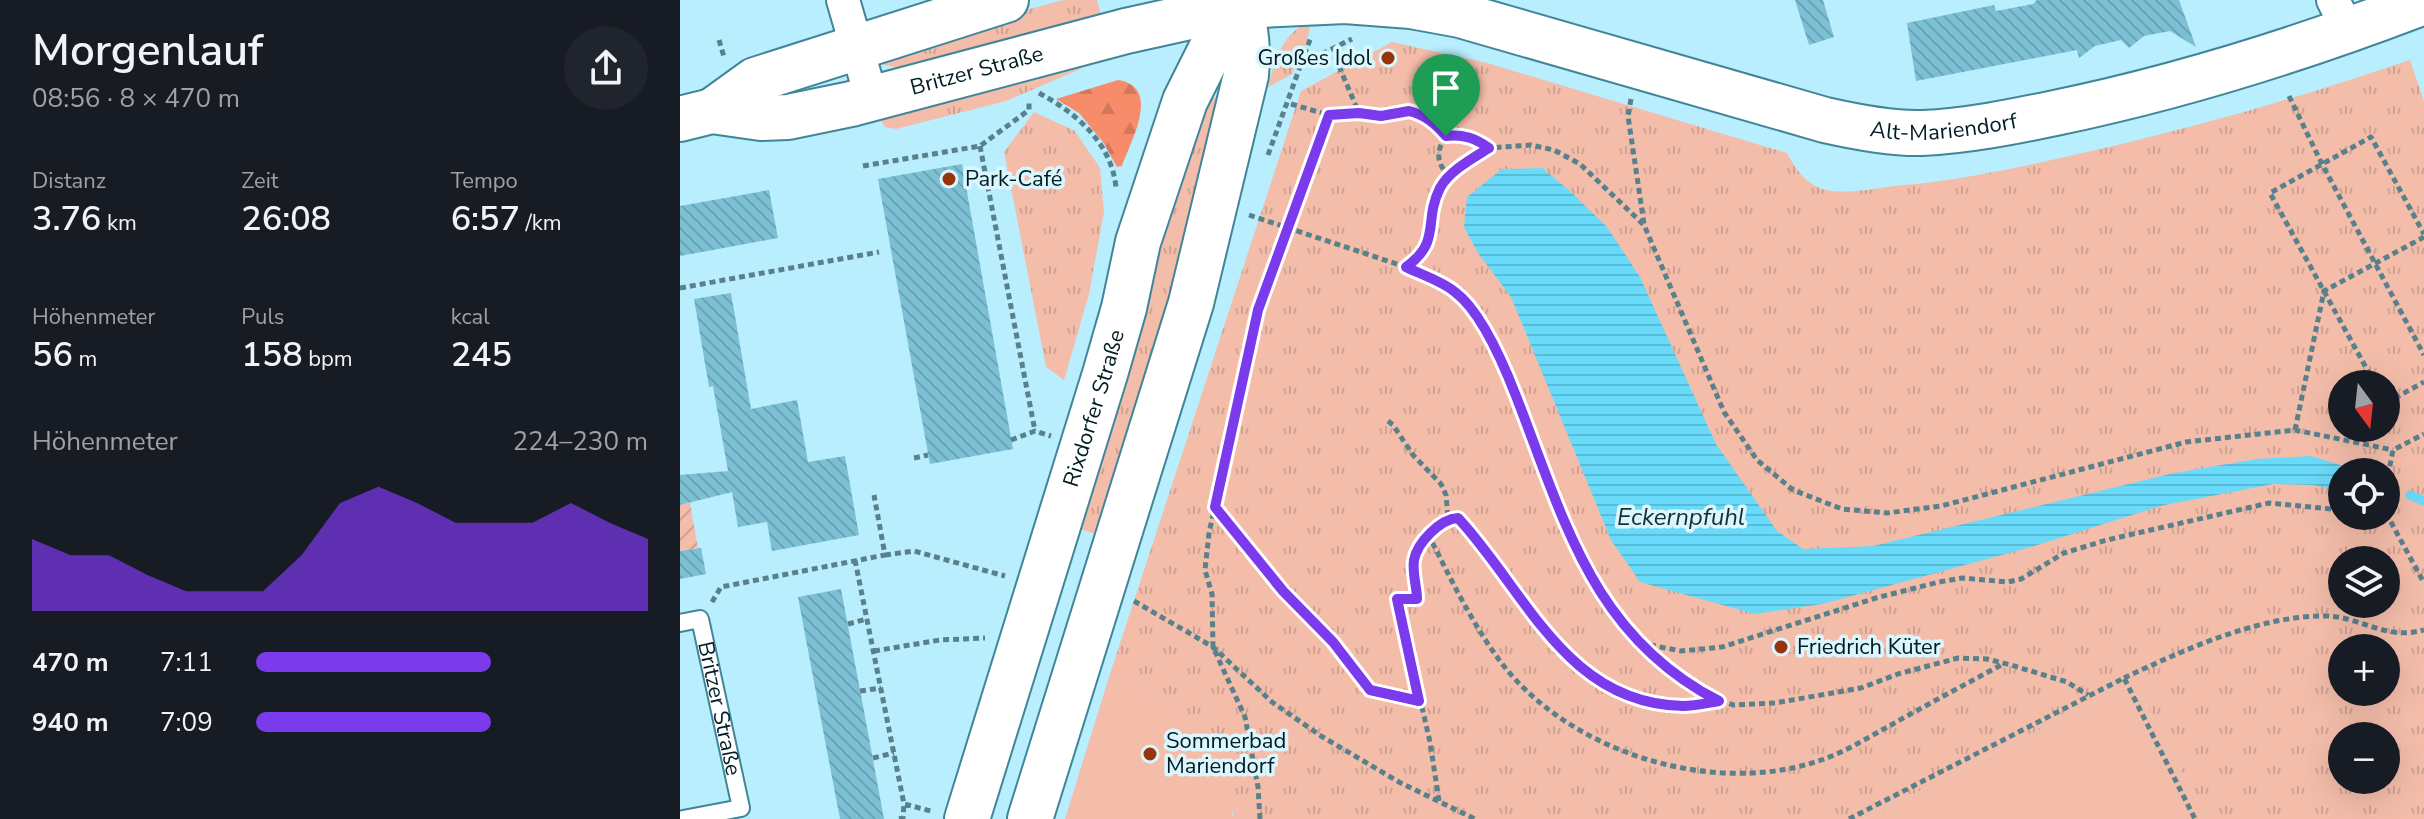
<!DOCTYPE html>
<html lang="de">
<head>
<meta charset="utf-8">
<style>
	body { margin:0; font-family:"Nunito Sans",sans-serif; background:#20242c; color:#f1f3f6; height:100vh; display:flex; flex-direction:column; font-size:30px; white-space:nowrap }
	* { box-sizing:border-box; margin:0 }
	p { font-size:26px; color:#9ea1a6 }
	.icon { flex:none; width:44px; height:44px; fill:none; stroke:currentColor; stroke-width:2; stroke-linecap:round; stroke-linejoin:round }
	.map { position:relative; flex:1; overflow:hidden }
	.details { display:flex; flex-direction:column; background:#171b24; width:680px }
	.details>* { flex:none }
	.needle { width:52px; rotate:165deg }
	.controls { position:absolute; left:1648px; top:370px; display:grid; gap:16px }
	.controls a { display:grid; place-items:center; width:72px; height:72px; border-radius:50%; background:#171b24; box-shadow:0 8px 32px #0002; font-size:40px }
	.pin { position:absolute; display:grid; place-items:center; width:68px; height:68px; color:#fff; margin:-82px -34px; border-radius:50% 50% 50% 0; rotate:-45deg; box-shadow:0 0 8px #0007 }
	.pin .icon { rotate:45deg }
	.round { display:grid; place-items:center; flex:none; width:84px; height:84px; border-radius:42px; background:#20242c }
	.headline { display:flex; align-items:center; justify-content:space-between; height:136px; padding:0 32px }
	h1 { font-size:44px; font-weight:600; line-height:60px }
	.figures { display:grid; grid-template-columns:repeat(3,1fr); gap:12px; height:136px; padding:8px 32px }
	.figures div { display:grid; align-content:center }
	.figures b { font-size:34px; font-weight:600 }
	.figures small { font-size:22px; font-weight:400 }
	.figures p { font-size:22px }
	.chart { height:224px; padding:16px 32px }
	.chart p { display:flex; justify-content:space-between }
	.chart svg { width:100%; height:144px; margin-top:8px; fill:#7c3aed; opacity:.7 }
	ul { padding:0 32px; list-style:none; font-size:26px }
	li { display:grid; grid-template-columns:128px 96px 1fr; align-items:center; height:60px }
	li i { height:20px; border-radius:10px; background:#7c3aed }
	main { display:flex; flex:1; min-height:0 }
	.map>svg:first-child { display:block }
	.grass { fill:url(#grass-tufts); fill-rule:evenodd }
	.forest { fill:url(#forest-firs) }
	.garden { fill:url(#garden-furrows) }
	.pitch { fill:#f4bdaa }
	.water { fill:url(#water-rules) }
	.lines { fill:none; stroke-linecap:round; stroke-linejoin:round }
	.stream { stroke:#69daf9; stroke-width:9 }
	.building { fill:url(#building-back-hatch) }
	.lane-casing { stroke:#418598; stroke-width:20 }
	.street-casing { stroke:#418598; stroke-width:36 }
	.secondary-casing { stroke:#418598; stroke-width:48 }
	.path { stroke:#59818c; stroke-width:5; stroke-dasharray:6 4; stroke-linecap:butt }
	.lane { stroke:#fff; stroke-width:16 }
	.street { stroke:#fff; stroke-width:32 }
	.secondary { stroke:#fff; stroke-width:44 }
	.route-casing { stroke:#fff; stroke-width:16 }
	.route { stroke:#7c3aed; stroke-width:10 }
	.poi-dot { fill:#993309; stroke:#dcf6fe; stroke-width:3 }
	.labels { text-anchor:middle; dominant-baseline:central; stroke-width:7; stroke-linejoin:round; paint-order:stroke }
	.poi-label { font-size:22px; fill:#011d24; stroke:#dcf6fe; text-anchor:start }
	.street-label { font-size:22px; fill:#011d24; stroke:#dcf6fe }
	.water-label { font-size:24px; font-style:italic; fill:#152f36; stroke:#dcf6fe }
</style>
</head>
<body>
<main>
<section class="details">
<div class="headline"><div><h1>Morgenlauf</h1><p>08:56 · 8 × 470 m</p></div><a class="round"><svg class="icon" aria-label="share" viewBox="0 0 24 24"><path d="M12 15V3M7 8l5-5 5 5M5 13v7h14v-7"/></svg></a></div>
<div class="figures">
<div><p>Distanz</p><b>3.76<small> km</small></b></div>
<div><p>Zeit</p><b>26:08</b></div>
<div><p>Tempo</p><b>6:57<small> /km</small></b></div>
</div>
<div class="figures">
<div><p>Höhenmeter</p><b>56<small> m</small></b></div>
<div><p>Puls</p><b>158<small> bpm</small></b></div>
<div><p>kcal</p><b>245</b></div>
</div>
<div class="chart"><p><span>Höhenmeter</span>224–230 m</p>
<svg viewBox="0 0 160 44" preserveAspectRatio="none"><path d="M0 44V22L10 27L20 27L30 33L40 38L50 38L60 38L70 27L80 11L90 6L100 11L110 17L120 17L130 17L140 11L150 17L160 22V44z"/></svg>
</div>
<ul>
<li><b>470 m</b>7:11<i style="width:60%"></i></li>
<li><b>940 m</b>7:09<i style="width:60%"></i></li>
</ul>
</section>
<div class="map">
<svg width="1744" height="819" viewBox="0 0 1744 819">
	<defs>
		<pattern id="grass-tufts" width="24" height="20" patternUnits="userSpaceOnUse" patternTransform="scale(2)"><rect width="24" height="20" fill="#f4bdaa"/><path d="M3 7l-1-3M5 7V3M7 7l1-3M15 17l-1-3M17 17v-4M19 17l1-3" fill="none" stroke="#cfa292"/></pattern>
		<pattern id="forest-firs" width="22" height="20" patternUnits="userSpaceOnUse" patternTransform="scale(2)"><rect width="22" height="20" fill="#f78c6a"/><path d="M5 1l3.5 6h-7zM16 11l3.5 6h-7z" fill="#d2785c"/></pattern>
		<pattern id="garden-furrows" width="10" height="10" patternUnits="userSpaceOnUse" patternTransform="scale(2)"><rect width="10" height="10" fill="#f4bdaa"/><path d="M-1 1l2-2M0 10L10 0M9 11l2-2" fill="none" stroke="#cfa292"/></pattern>
		<pattern id="water-rules" width="6" height="5" patternUnits="userSpaceOnUse" patternTransform="scale(2)"><rect width="6" height="5" fill="#69daf9"/><path d="M0 2.5h6" fill="none" stroke="#59bbd5"/></pattern>
		<pattern id="building-back-hatch" width="6" height="6" patternUnits="userSpaceOnUse" patternTransform="scale(2)"><rect width="6" height="6" fill="#7dc0d4"/><path d="M-1 5l2 2M0 0l6 6M5-1l2 2" fill="none" stroke="#6aa5b6"/></pattern>
	</defs>
	<rect width="100%" height="100%" fill="#b8eefe"/>
	<path class="grass" d="M383,0H417L422,18L222,69L197,63L342,11Z
		M631,22L627,41L612,74L588,87C594,62 603,30 631,22Z
		M712,42L807,63L1107,153C1116,170 1126,185 1146,190C1169,195 1200,187 1224,185C1283,180 1340,167 1398,154C1511,129 1621,97 1730,60L1744,101V819H1527L1454,682L1184,819H553V812L429,677L621,91ZM1662,384H1706V428H1662ZM1662,472H1706V516H1662ZM1662,560H1706V604H1662ZM1662,648H1706V692H1662ZM1662,736H1706V780H1662Z
		M405,67L326,101L216,129L205,127L200,119Z
		M526,96L541,100L426,538L395,527L469,271Z
		M354,112L395,131L420,168L424,212L409,294L384,380L366,367L324,152Z"/>
	<path class="forest" d="M438,80C482,87 451,141 442,166L437,167L423,142L399,113L376,99Z"/>
	<path class="garden" d="M10,503L18,548L0,551V505Z"/>
	<path class="pitch" d="M429,677C491,704 527,711 545,783C548,795 552,807 553,819H385Z
		M1454,682L1527,819H1184Z"/>
	<path class="water" d="M862,168L890,191L927,227L960,277L1036,444L1097,531L1123,549L1193,546L1494,473L1577,459L1631,456L1683,472H1662V490L1632,485L1593,484L1480,506L1351,547L1142,604L1075,614L960,582L931,540L831,297L798,253L784,227L787,197L822,169Z"/>
	<g class="lines">
		<path class="stream" d="M1730,495L1744,501"/>
	</g>
	<path class="building" d="M1115,0H1143L1154,37L1129,45Z
		M1357,0H1499L1516,47L1490,31L1464,36L1449,48L1441,40L1415,46L1399,58L1397,50L1236,81L1227,23L1314,5L1316,11L1353,4Z
		M282,164L333,449L250,464L198,179Z
		M89,190L98,238L0,256V206Z
		M51,293L71,409L117,400L128,462L165,456L179,535L92,551L87,522L58,527L52,492L0,505V475L48,471L33,386L29,387L14,299Z
		M21,548L26,574L0,579V551Z
		M161,589L186,722L204,819H160L143,730L118,597Z"/>
	<g class="lines">
		<defs>
			<g id="lane">
				<path id="s1" d="M0,623L20,619L61,808L3,819"/>
			</g>
			<path id="street" d="M163,0L192,100
				M1653,0L1668,30"/>
			<g id="secondary">
				<path d="M32,111L75,80L326,0"/>
				<path id="s2" d="M0,119L32,111L81,118L108,117L171,104L446,31L559,6L665,1L731,6L780,15L1145,120C1176,127 1211,134 1242,133C1287,131 1332,122 1375,113C1501,87 1624,48 1744,2"/>
				<path id="s3" d="M287,819L425,374L444,308L458,242L505,101L538,35L565,0"/>
				<path d="M350,819L511,303L566,75C568,50 567,31 559,6"/>
			</g>
		</defs>
		<use href="#lane" class="lane-casing"/>
		<use href="#street" class="street-casing"/>
		<use href="#secondary" class="secondary-casing"/>
		<path class="path" d="M39,40L44,57
			M655,57L679,113C721,119 733,98 766,136
			M621,64L631,37
			M359,93C396,113 431,142 436,187
			M1609,96L1642,164L1744,355
			M951,99L948,116L964,224
			M611,104L649,115L679,113
			M766,136C755,152 757,163 769,177
			M766,136C783,134 795,138 809,148
			M300,146L355,431
			M588,155L621,64L672,39
			M183,166L300,146L349,110V103
			M569,215L726,267L776,292L803,326L821,358L885,522L929,608L957,642L1012,687L1053,705L1095,703L1181,688L1218,674L1278,658L1307,659L1331,665L1387,682L1408,695
			M726,267L740,257L748,245L752,217L761,187L787,162L809,148L851,145L874,150L900,164L964,225L1044,412L1077,460L1113,490L1162,509L1207,513L1261,506L1506,442L1615,430L1713,450
			M0,288L199,252
			M1695,384L1590,193L1691,137L1744,234
			M1706,403L1744,382
			M708,421L713,425L733,455L761,484L766,495L768,518
			M1615,430L1644,291L1744,237
			M331,440L355,431L371,436
			M234,458L248,455
			M1706,486L1713,450L1744,434
			M535,507L603,591L653,642L690,690L739,701
			M1706,513L1744,583
			M768,518H778C861,606 890,722 1038,701
			M748,534C770,577 791,622 820,661C887,751 1029,796 1135,762C1162,754 1187,738 1211,725C1248,704 1286,684 1323,664
			M205,555L234,551L325,576
			M175,560L224,804L251,811
			M454,601L533,647L592,702L641,736L719,782L795,819
			M32,602L41,587L205,555L194,495
			M168,624L187,619
			M960,643L1001,651L1042,647L1196,598L1259,582L1282,578L1328,582L1341,579L1384,553L1427,540L1589,503L1662,510
			M194,651L260,640L305,638
			M1444,678C1504,650 1575,617 1642,616C1680,615 1703,641 1744,630
			M180,691L201,688
			M193,758L214,753
			M759,801L750,742L717,599H737L734,559L748,534L768,518
			M219,819L223,818L224,804
			M580,819L578,787L565,717L533,647L532,594L525,570L529,533L578,310L649,115
			M1169,819L1444,678L1515,819"/>
		<use href="#lane" class="lane"/>
		<use href="#street" class="street"/>
		<use href="#secondary" class="secondary"/>
	</g>
	<g class="lines">
		<defs>
			<path id="route" d="M729,111C745,115 755,123 766,136C783,134 795,138 809,148C793,158 769,171 760,188C743,222 762,241 726,267C742,275 762,281 775,292C802,312 824,365 836,396C884,519 912,636 1039,701C1027,703 1015,706 1003,706C886,704 846,591 778,518C760,519 737,543 734,560C732,573 737,587 737,599H717L739,701L690,690L653,642L603,591L535,507L578,310L649,115L679,113L701,116Z"/>
		</defs>
		<use href="#route" class="route-casing"/>
		<use href="#route" class="route"/>
	</g>
	<g class="poi-dot">
		<circle cx="708" cy="58" r="8"/>
		<circle cx="269" cy="179" r="8"/>
		<circle cx="1101" cy="647" r="8"/>
		<circle cx="470" cy="754" r="8"/>
	</g>
	<g class="labels">
		<g class="poi-label">
			<text x="692" y="58" text-anchor="end">Großes Idol</text>
			<text x="285" y="179">Park-Café</text>
			<text x="1117" y="647">Friedrich Küter</text>
			<text x="486" y="741">Sommerbad<tspan x="486" dy="25">Mariendorf</tspan></text>
		</g>
		<g class="street-label">
			<text stroke="none"><textPath href="#s2" startOffset="304">Britzer Straße</textPath></text>
			<text stroke="none"><textPath href="#s2" startOffset="1296">Alt-Mariendorf</textPath></text>
			<text stroke="none"><textPath href="#s3" startOffset="430">Rixdorfer Straße</textPath></text>
			<text stroke="none"><textPath href="#s1" startOffset="112">Britzer Straße</textPath></text>
		</g>
		<g class="water-label">
			<text x="1001" y="517">Eckernpfuhl</text>
		</g>
	</g>
</svg>
<div class="controls">
<a><svg class="needle" viewBox="-14 -14 28 28"><path d="M0-13l5 13h-10z" fill="#e53935"/><path d="M0 13l5-13h-10z" fill="#9ea1a6"/></svg></a>
<a><svg class="icon" aria-label="locate" viewBox="0 0 24 24"><circle cx="12" cy="12" r="6"/><path d="M12 2v4M12 18v4M2 12h4M18 12h4"/></svg></a>
<a><svg class="icon" aria-label="layers" viewBox="0 0 24 24"><path d="M12 4l9 5-9 5-9-5zM3 14l9 5 9-5"/></svg></a>
<a>+</a>
<a>−</a>
</div>
<div class="pin" style="left:766px;top:136px;background:#1e9e55"><svg class="icon" aria-label="arrive" viewBox="0 0 24 24"><path d="M6 21V4h12l-3 4 3 4H6"/></svg></div>
</div>
</main>
</body>
</html>
